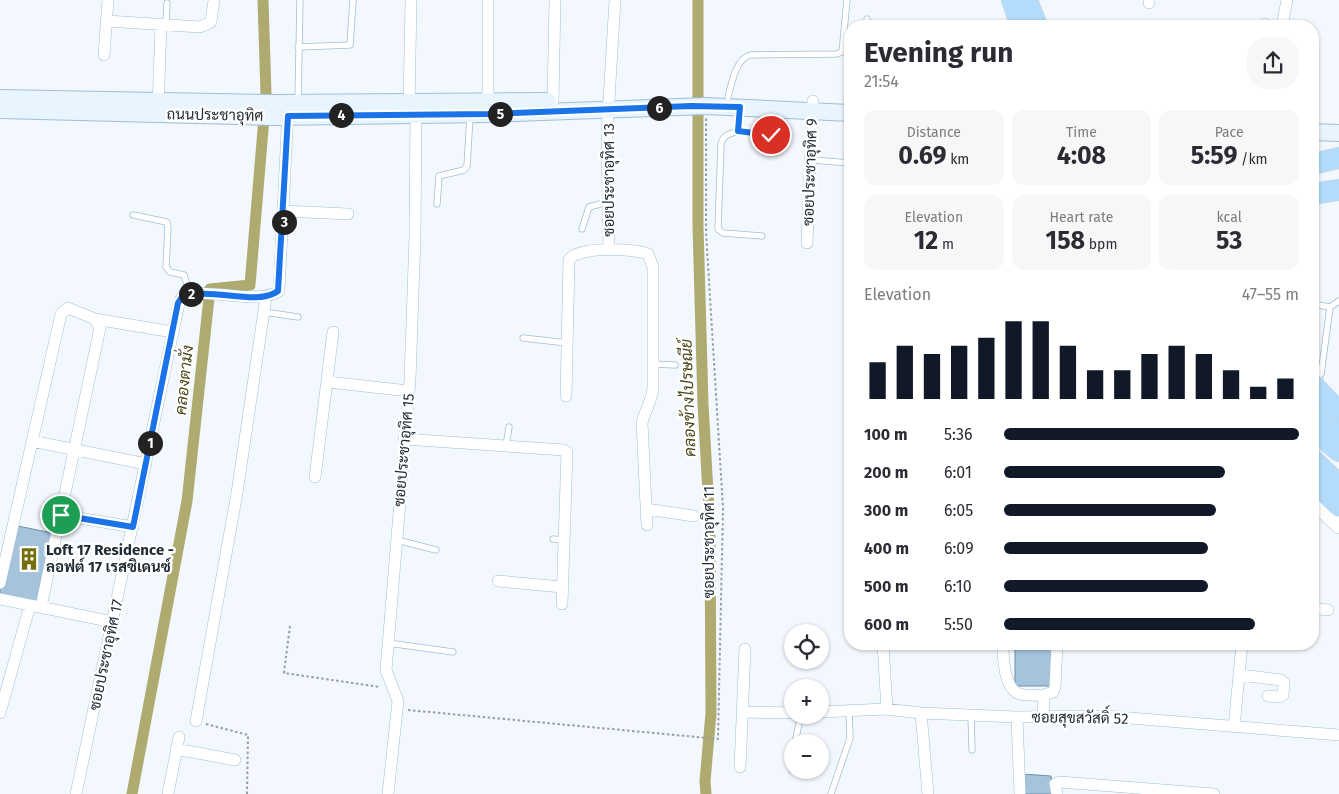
<!DOCTYPE html>
<html lang="en">
<head>
<meta charset="utf-8">
<style>
	body { margin:0; font-family:"Fira Sans",Sarabun,sans-serif; background:#f7f7f7; color:#2b2b33; height:100vh; display:flex; flex-direction:column; font-size:19px; white-space:nowrap }
	* { box-sizing:border-box; margin:0 }
	p { font-size:16px; color:#7c7c81 }
	.icon { flex:none; width:28px; height:28px; fill:none; stroke:currentColor; stroke-width:2; stroke-linecap:round; stroke-linejoin:round }
	.map { position:relative; flex:1; overflow:hidden }
	.sheet { position:absolute; left:844px; top:20px; width:475px; height:630px; display:flex; flex-direction:column; background:#fff; border-radius:20px; box-shadow:0 1px 4px #0004 }
	.sheet>* { flex:none }
	.tools { position:absolute; left:784px; top:624px; display:grid; gap:10px }
	.tools a { display:grid; place-items:center; width:45px; height:45px; border-radius:50%; background:#fff; box-shadow:0 1px 4px #0004; font-size:25px }
	.pin { position:absolute; display:grid; place-items:center; width:42px; height:42px; color:#fff; margin:-21px; border:2px solid #fff; border-radius:50%; box-shadow:0 1px 5px #0007 }
	.km { position:absolute; width:25px; height:25px; margin:-12px; border-radius:50%; background:#222; color:#fff; font-size:14px; line-height:25px; text-align:center }
	.round { display:grid; place-items:center; flex:none; width:52px; height:52px; border-radius:20px; background:#f7f7f7 }
	.headline { display:flex; align-items:center; justify-content:space-between; height:85px; padding:0 20px }
	h1 { font-size:28px; font-weight:700; line-height:38px }
	.metrics { display:grid; grid-template-columns:repeat(3,1fr); gap:8px; height:85px; padding:5px 20px }
	.metrics div { display:grid; align-content:center; border-radius:12px; background:#f7f7f7; text-align:center }
	.metrics b { font-size:25px; font-weight:700 }
	.metrics small { font-size:14px; font-weight:400 }
	.metrics p { font-size:14px }
	.chart { height:140px; padding:10px 20px }
	.chart p { display:flex; justify-content:space-between }
	.chart svg { width:100%; height:90px; margin-top:5px; stroke:#111827; stroke-width:6 }
	ul { padding:0 20px; list-style:none; font-size:16px }
	li { display:grid; grid-template-columns:80px 60px 1fr; align-items:center; height:38px }
	li i { height:12px; border-radius:6px; background:#111827 }
	.map>svg:first-child { display:block }
	.lines { fill:none; stroke-linecap:round; stroke-linejoin:round }
	.canal { stroke:#aeaa70; stroke-width:11 }
	.building { fill:#a5c3db; stroke:#718ea5 }
	.service-casing { stroke:#a0bed6; stroke-width:7 }
	.minor-casing { stroke:#a0bed6; stroke-width:12 }
	.tertiary-casing { stroke:#a0bed6; stroke-width:16 }
	.secondary-casing { stroke:#a0bed6; stroke-width:18 }
	.motorway-casing { stroke:#d3d5d7; stroke-width:22 }
	.path { stroke:#969ea5; stroke-width:2; stroke-dasharray:2.5 2.5; stroke-linecap:butt }
	.service { stroke:#fff; stroke-width:5.5 }
	.minor { stroke:#fff; stroke-width:11 }
	.tertiary { stroke:#fff; stroke-width:15 }
	.secondary { stroke:#e8f4fe; stroke-width:16 }
	.motorway { stroke:#b3dbfb; stroke-width:21 }
	.motorway-bridge-casing { stroke:#d3d5d7; stroke-width:22; stroke-linecap:butt }
	.motorway-bridge { stroke:#b3dbfb; stroke-width:21 }
	.route-casing { stroke:#fff; stroke-width:10 }
	.route { stroke:#1a73e8; stroke-width:6 }
	.labels { text-anchor:middle; dominant-baseline:central; stroke-width:5; stroke-linejoin:round; paint-order:stroke }
	.street-label { font-size:15px; fill:#212c36; stroke:#fff }
	.poi-label { font-size:15px; font-weight:bold; fill:#212c36; stroke:#fff; text-anchor:start }
	.water-label { font-size:16px; font-style:italic; fill:#4a4619; stroke:#fff }
</style>
</head>
<body>
<div class="map">
<svg width="1339" height="794" viewBox="0 0 1339 794">
	<rect width="100%" height="100%" fill="#f2f8fd"/>
	<g class="lines">
		<path class="canal" d="M698,0V226L703,404L710,528L711,713L705,781L706,794
			M132,794L187,501L210,289L250,285L266,94L263,0"/>
	</g>
	<path class="building" d="M13,525L57,534L41,607L0,599V583Z
		M1015,644H1053V686H1015Z
		M1022,774L1051,776L1054,794H1024Z"/>
	<g class="lines">
		<defs>
			<path id="service" d="M166,25L167,3
				M867,26V19
				M298,47L350,45L353,0
				M728,97C732,83 735,60 750,55L837,54L842,52L847,0
				M298,101L300,0
				M740,109L738,131C729,134 723,135 721,144L718,229L723,233L762,236
				M738,131L771,135
				M812,160L850,163
				M437,204L439,176L464,170L467,166L470,116
				M133,215L167,222L168,228L166,267L170,272L184,275L190,294
				M582,229L589,207L608,202
				M1312,304L1330,307L1339,301
				M264,312L298,317
				M523,338L567,343
				M1312,348L1321,384
				M653,364L675,365
				M1321,374L1330,307
				M506,446L509,427
				M553,539L564,540
				M397,540L436,550
				M388,643L453,652
				M971,715L972,750
				M795,742L801,715
				M792,770V765
				M831,794L850,738L849,711"/>
			<path id="minor" d="M1149,3V0
				M107,21L200,27L211,22L214,0
				M1265,26V24
				M1282,26L1287,0
				M104,55L108,0
				M553,101L555,0
				M158,108L161,25
				M409,108L411,0
				M488,108V0
				M284,211L348,214
				M807,243L813,101
				M609,249L607,133L615,0
				M95,319L173,332
				M328,382L409,391
				M566,396L569,260C577,246 634,248 648,254L653,267V388C652,401 645,410 642,423L647,525
				M404,439L564,450L567,452L562,604
				M32,441L146,464
				M315,477L333,332
				M647,509L694,516
				M61,515L133,527
				M498,581L562,587
				M0,583L61,314L68,308L95,319L100,328L41,607
				M0,599L113,622
				M1312,608L1328,610
				M883,644L887,709
				M1003,644C1003,657 1004,690 1020,694C1027,696 1036,695 1044,695L1043,716
				M1240,675L1281,680L1284,683L1283,695L1279,697L1268,696
				M1044,695L1053,692L1055,687L1057,644
				M744,712L792,713
				M820,712L885,709L921,713L1017,717L1105,716L1339,735
				M0,713L30,605
				M921,713L928,794
				M1017,717L1020,794
				M196,721L237,493L266,297
				M1234,727L1242,644
				M176,749L235,760
				M740,767L745,649
				M76,794L179,303L182,297C210,286 257,306 279,291L288,110
				M168,794L179,737
				M388,794L398,701L386,670L410,380L415,235L416,109
				M1057,794L1055,784L1060,782L1214,794"/>
			<path id="tertiary" d="M1312,501L1339,526"/>
			<path id="secondary" d="M0,98L273,103L548,101
				M0,110L273,117L488,114L706,106L850,113
				M1312,132L1339,133"/>
			<path id="motorway" d="M1012,0L1021,26
				M1027,0L1037,26
				M1312,164L1339,158
				M1312,194L1339,190
				M1312,402L1339,428
				M1312,429L1339,451
				M1312,459L1339,485
				M1312,480L1339,506"/>
		</defs>
		<use href="#service" class="service-casing"/>
		<use href="#minor" class="minor-casing"/>
		<use href="#tertiary" class="tertiary-casing"/>
		<use href="#secondary" class="secondary-casing"/>
		<use href="#motorway" class="motorway-casing"/>
		<path class="path" d="M290,626L284,673L380,687
			M408,710L718,739L723,508L706,232V118
			M206,724L248,735L247,794"/>
		<use href="#service" class="service"/>
		<use href="#minor" class="minor"/>
		<use href="#tertiary" class="tertiary"/>
		<use href="#secondary" class="secondary"/>
		<use href="#motorway" class="motorway"/>
		<defs>
			<path id="motorway-bridge" d="M1312,384L1339,412"/>
		</defs>
		<use href="#motorway-bridge" class="motorway-bridge-casing"/>
		<use href="#motorway-bridge" class="motorway-bridge"/>
	</g>
	<g class="lines">
		<defs>
			<path id="route" d="M61,515L133,527L178,303L182,297C210,286 257,307 278,291L288,116L488,114L691,106L740,107L738,131L771,135"/>
		</defs>
		<use href="#route" class="route-casing"/>
		<use href="#route" class="route"/>
	</g>
	<defs>
		<symbol id="building-bare" viewBox="-9 -9 18 18"><path d="M-4-6H4V6H1V3H-1V6H-4ZM-2.5-4.3h1.7v1.8h-1.7ZM.8-4.3h1.7v1.8H.8ZM-2.5-1h1.7V.8h-1.7ZM.8-1h1.7V.8H.8Z" fill="#756e0d" stroke="#fff" stroke-width="2.5" paint-order="stroke"/></symbol>
	</defs>
	<g fill-rule="evenodd">
		<use href="#building-bare" x="13" y="543" width="32" height="32"/>
	</g>
	<g class="labels">
		<g class="street-label">
			<text transform="translate(215 115) rotate(1)">ถนนประชาอุทิศ</text>
			<text transform="translate(810 172) rotate(-88)">ซอยประชาอุทิศ 9</text>
			<text transform="translate(609 180) rotate(-90)">ซอยประชาอุทิศ 13</text>
			<text transform="translate(404 450) rotate(-85)">ซอยประชาอุทิศ 15</text>
			<text transform="translate(709 542) rotate(-90)">ซอยประชาอุทิศ 11</text>
			<text transform="translate(106 655) rotate(-78)">ซอยประชาอุทิศ 17</text>
			<text transform="translate(1080 718) rotate(1)">ซอยสุขสวัสดิ์ 52</text>
		</g>
		<g class="poi-label">
			<text x="46" y="550">Loft 17 Residence -<tspan x="46" dy="17">ลอฟต์ 17 เรสซิเดนซ์</tspan></text>
		</g>
		<g class="water-label">
			<text transform="translate(184 380) rotate(-84)">คลองตามั่ง</text>
			<text transform="translate(688 398) rotate(-92)">คลองข้างไปรษณีย์</text>
		</g>
	</g>
</svg>
<div class="tools">
<a><svg class="icon" aria-label="locate" viewBox="0 0 24 24"><circle cx="12" cy="12" r="6"/><path d="M12 2v4M12 18v4M2 12h4M18 12h4"/></svg></a>
<a>+</a>
<a>−</a>
</div>
<div class="pin" style="left:61px;top:515px;background:#1e9e55"><svg class="icon" aria-label="arrive" viewBox="0 0 24 24"><path d="M6 21V4h12l-3 4 3 4H6"/></svg></div>
<div class="pin" style="left:771px;top:135px;background:#d93025"><svg class="icon" aria-label="check" viewBox="0 0 24 24"><path d="M5 12l5 5 9-10"/></svg></div>
<b class="km" style="left:150px;top:443px">1</b>
<b class="km" style="left:191px;top:294px">2</b>
<b class="km" style="left:284px;top:222px">3</b>
<b class="km" style="left:341px;top:115px">4</b>
<b class="km" style="left:500px;top:114px">5</b>
<b class="km" style="left:659px;top:108px">6</b>
<section class="sheet">
<div class="headline"><div><h1>Evening run</h1><p>21:54</p></div><a class="round"><svg class="icon" aria-label="share" viewBox="0 0 24 24"><path d="M12 15V3M7 8l5-5 5 5M5 13v7h14v-7"/></svg></a></div>
<div class="metrics">
<div><p>Distance</p><b>0.69<small> km</small></b></div>
<div><p>Time</p><b>4:08</b></div>
<div><p>Pace</p><b>5:59<small> /km</small></b></div>
</div>
<div class="metrics">
<div><p>Elevation</p><b>12<small> m</small></b></div>
<div><p>Heart rate</p><b>158<small> bpm</small></b></div>
<div><p>kcal</p><b>53</b></div>
</div>
<div class="chart"><p><span>Elevation</span>47–55 m</p>
<svg viewBox="0 0 160 44" preserveAspectRatio="none"><path d="M5 44V26M15 44V18M25 44V22M35 44V18M45 44V14M55 44V6M65 44V6M75 44V18M85 44V30M95 44V30M105 44V22M115 44V18M125 44V22M135 44V30M145 44V38M155 44V34"/></svg>
</div>
<ul>
<li><b>100 m</b>5:36<i style="width:100%"></i></li>
<li><b>200 m</b>6:01<i style="width:75%"></i></li>
<li><b>300 m</b>6:05<i style="width:72%"></i></li>
<li><b>400 m</b>6:09<i style="width:69%"></i></li>
<li><b>500 m</b>6:10<i style="width:69%"></i></li>
<li><b>600 m</b>5:50<i style="width:85%"></i></li>
</ul>
</section>
</div>
</body>
</html>
